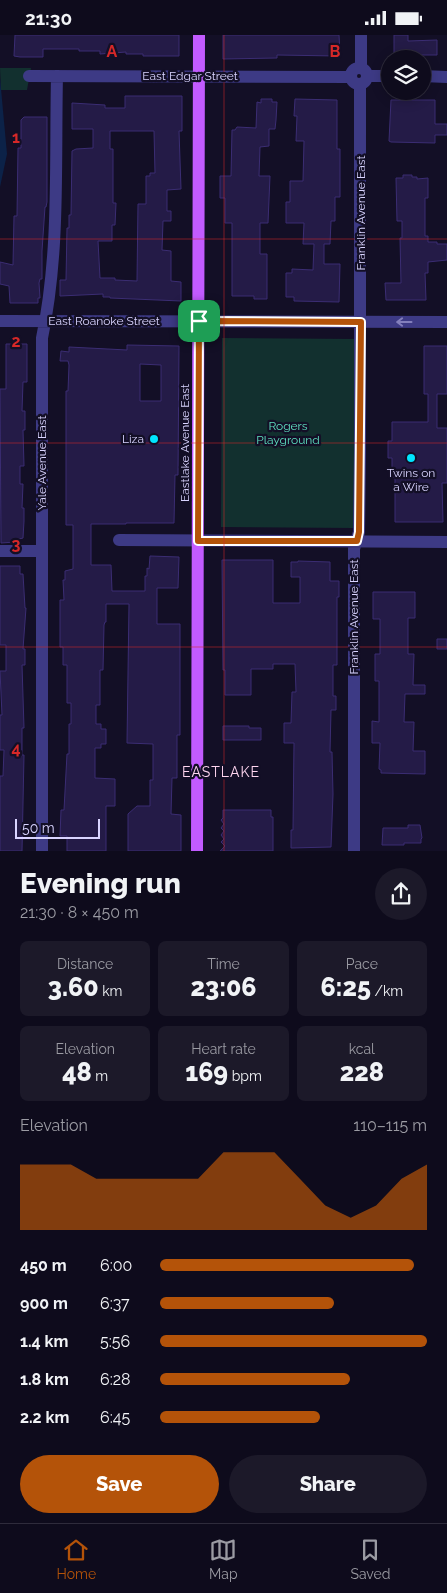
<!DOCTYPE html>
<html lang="en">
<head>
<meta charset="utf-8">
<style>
	body { margin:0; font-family:Raleway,sans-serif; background:#1c1929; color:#f1f3f6; height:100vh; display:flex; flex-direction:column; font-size:19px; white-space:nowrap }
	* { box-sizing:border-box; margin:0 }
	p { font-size:16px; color:#9b9ba3 }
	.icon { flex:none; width:28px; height:28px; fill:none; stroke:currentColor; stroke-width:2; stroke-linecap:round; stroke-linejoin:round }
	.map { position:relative; height:816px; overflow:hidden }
	.side { display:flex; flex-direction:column; background:#0e0b1c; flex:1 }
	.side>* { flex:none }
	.controls { position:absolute; left:381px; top:15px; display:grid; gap:10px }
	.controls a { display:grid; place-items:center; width:50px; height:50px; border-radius:50%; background:#0e0b1c; box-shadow:0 2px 12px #0003,0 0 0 1px #2e2b3b; font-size:25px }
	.scale { position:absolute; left:15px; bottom:12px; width:85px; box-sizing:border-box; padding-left:5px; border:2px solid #d9d4ff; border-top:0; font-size:14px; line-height:18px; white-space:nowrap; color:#d9d4ff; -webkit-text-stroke:4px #130f26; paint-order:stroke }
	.pin { position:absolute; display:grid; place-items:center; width:42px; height:42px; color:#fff; margin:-21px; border-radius:10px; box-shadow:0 2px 8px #0006 }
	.round { display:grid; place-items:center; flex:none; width:52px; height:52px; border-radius:26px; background:#1c1929 }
	.overview { display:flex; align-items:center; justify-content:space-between; height:85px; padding:0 20px }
	h1 { font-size:28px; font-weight:800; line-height:38px }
	.metrics { display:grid; grid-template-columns:repeat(3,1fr); gap:8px; height:85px; padding:5px 20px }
	.metrics div { display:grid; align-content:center; border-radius:8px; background:#1c1929; text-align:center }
	.metrics b { font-size:25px; font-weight:800 }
	.metrics small { font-size:14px; font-weight:400 }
	.metrics p { font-size:14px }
	.chart { height:140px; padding:10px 20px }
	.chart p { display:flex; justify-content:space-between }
	.chart svg { width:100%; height:90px; margin-top:5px; fill:#b45309; opacity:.7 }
	.primary-button { display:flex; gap:10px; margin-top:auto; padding:10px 20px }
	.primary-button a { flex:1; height:58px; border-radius:30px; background:#b45309; color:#fff; font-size:20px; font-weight:800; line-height:58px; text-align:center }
	.primary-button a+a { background:#1c1929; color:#f1f3f6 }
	ul { padding:0 20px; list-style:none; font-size:16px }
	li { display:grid; grid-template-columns:80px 60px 1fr; align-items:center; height:38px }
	li i { height:12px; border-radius:6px; background:#b45309 }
	.status { display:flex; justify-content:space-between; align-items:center; height:35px; padding:0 25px; background:#0e0b1c; direction:ltr }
	.status svg { height:14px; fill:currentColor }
	.tabs { display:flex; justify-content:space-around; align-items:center; height:70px; border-top:1px solid #2e2b3b; background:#0e0b1c; font-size:14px; color:#9b9ba3 }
	.tabs a { display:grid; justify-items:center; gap:2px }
	.tabs .current { color:#b45309 }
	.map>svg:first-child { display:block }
	.green { fill:#12302f }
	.water { fill:#0c2248 }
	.building { fill:#241b47; stroke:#3b2d73; fill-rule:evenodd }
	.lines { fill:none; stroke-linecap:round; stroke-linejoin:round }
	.minor { stroke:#3d3a85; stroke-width:12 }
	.major { stroke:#c25bff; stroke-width:12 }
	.oneway { stroke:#837fbc }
	.route-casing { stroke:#fff; stroke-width:10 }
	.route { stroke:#b45309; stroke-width:6 }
	.grid { fill:none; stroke:#d62828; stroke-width:1; stroke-opacity:0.55 }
	.poi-dot { fill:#00e5ff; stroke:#130f26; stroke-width:2 }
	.labels { text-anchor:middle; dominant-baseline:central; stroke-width:4.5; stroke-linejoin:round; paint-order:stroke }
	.street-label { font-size:12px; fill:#d9d4ff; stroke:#130f26 }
	.park-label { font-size:12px; fill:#5fe0c0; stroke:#130f26 }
	.poi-label { font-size:12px; fill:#d9d4ff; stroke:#130f26; text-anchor:end }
	.neighbourhood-label { font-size:14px; letter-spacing:1px; fill:#ffd6f0; stroke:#130f26 }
	.grid-label { font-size:16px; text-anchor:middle; font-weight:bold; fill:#d62828; stroke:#130f26; stroke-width:4.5; stroke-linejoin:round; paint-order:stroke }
</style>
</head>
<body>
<div class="status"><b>21:30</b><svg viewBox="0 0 49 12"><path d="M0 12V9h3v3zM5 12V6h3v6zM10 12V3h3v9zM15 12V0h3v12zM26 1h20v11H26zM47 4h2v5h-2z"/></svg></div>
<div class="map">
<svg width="447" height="816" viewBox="0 0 447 816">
	<rect width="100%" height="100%" fill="#130f26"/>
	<path class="green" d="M0,33H31L27,55H1Z
		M222,303L355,304L354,493L221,492Z"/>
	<path class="water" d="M0,43L7,119L0,152Z"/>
	<path class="building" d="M15,0H179V21H143V19H126V17L100,19V16H79V14H43V22H20L14,21Z
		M223,0H339L340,18H337V21L277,20V23L223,24Z
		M394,0H408V6L437,5V20H394Z
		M125,61H182V96H179L181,154L167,155V176H171V186H163L162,215L171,216V246L181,247V266L110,263V262H103V259L60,261V245H66L67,193H69V180H71L72,116L76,114L93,113V94H72V68L105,70V73H125ZM110,96H154L155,138H150V141H146V169H138L137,246L115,245V243H100L98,206H112V190H115L116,168H113V114H110Z
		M261,64H272V67H277L276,85L275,94H269V111L260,112L259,141H270L268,188H260V219H267V264H254V261H232V188H225V163H220V141H231L232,95H235L237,92L256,93L257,67L261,68Z
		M295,64L337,65V114H340V162H335V186H331L330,209H324V229H340L339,267L294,266V262H286V238H292V234L313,235L314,209H303L304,188H286V167H290V146H303L304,106H296L297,81H294Z
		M391,65H435V89H447V100H435V108L391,107L389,106Z
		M24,82H47V167L46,172H45L42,216V244H40L39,248L40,263H38V268H10L9,251L0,249V227L13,230L14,181H17L18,113H21V85Z
		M403,140H412V142H417V144L428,143V163H425V201H428V207H437V209H447V225L428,227V238H425L426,265H386L385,248H401L400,203H402V186H397L396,143H403Z
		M6,309H27V347H23L22,376H25V395H23L24,431H20V449H23L22,473H24V486L23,503L15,505V507L1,508L0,354H6Z
		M127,310L179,311L178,440H175L174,488H126V489H91V530H111L112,556H145V541H147V533L149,534L150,521L179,522L178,553H157V589H180V700H177V743H172L171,779L181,780V816H128V779L137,771H150V745H153V709L127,708L129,569H106V587H105L104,590L103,635H100V670H96V689H101V694H106V709H101V713H95V743L115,744V771H106V816H67V801H60L61,775H64L67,719H69V689H71V668H67V630H63V612H60V565H64L63,545H65V536L73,534V490H66V356H68L69,330L68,326H60L61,316L69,317V312L127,315ZM140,329L161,330V366H140Z
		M424,311H447V359H437V393H447V448H442L443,487H395V442H392V423H388V406H392V387H428V359H424Z
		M222,525H273V568H300V542H291V527H298V526L330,527V546H339V562H337V630H333V661H336V675H331L330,717H332L333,759L331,812L291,813V795H293L294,708H284V688H291L292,657H296L295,629H273V634H251V660H225V635H223Z
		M0,531H20V539H23L25,573H26L23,614H25V630H22L24,693H22V720H24L22,816H0V741H3L4,715H0V680H2L0,636H6V610H0Z
		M373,557H415V583H408V619H414L413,650H425V659H405L404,687H414L413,716H425V739L381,738V735L379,734L380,708H372V686L379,687V646H375V619H380V584H373Z
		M437,604H447V614H437Z
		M223,691H249V693H261V705H223Z
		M223,775H271V782H273V816H220L225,811L221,807L224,804L221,800L224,796L221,793L224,789L221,785L223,783Z
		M408,790H420L422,803L421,804V808H404V810H382L383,793H408Z"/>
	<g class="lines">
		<path class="minor" d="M351 41a8 8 0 1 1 16 0a8 8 0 1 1-16 0Z
			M361,33V0
			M29,41L351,42
			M368,41H390
			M422,41L447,42
			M0,286L447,287
			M119,505L447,507
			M0,516H42
			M42,816V303C60,217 55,128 57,41
			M354,816V514L359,497L360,415V50"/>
		<path class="major" d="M197,816L199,0"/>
	</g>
	<defs><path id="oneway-shaft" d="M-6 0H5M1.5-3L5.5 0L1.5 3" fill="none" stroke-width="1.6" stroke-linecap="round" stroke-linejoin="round" transform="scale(1.25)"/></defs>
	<use class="oneway" href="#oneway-shaft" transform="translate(404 287) rotate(-180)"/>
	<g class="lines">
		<defs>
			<path id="route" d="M199,286L361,287L359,497L357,506H198Z"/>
		</defs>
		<use href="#route" class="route-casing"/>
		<use href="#route" class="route"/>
	</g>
	<path class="grid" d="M224,0V816M0,204H447M0,408H447M0,612H447"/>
	<g class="poi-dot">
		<circle cx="154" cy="404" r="5"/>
		<circle cx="411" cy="423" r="5"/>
	</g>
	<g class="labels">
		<g class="street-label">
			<text x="190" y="41">East Edgar Street</text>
			<text transform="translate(361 178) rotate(-90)">Franklin Avenue East</text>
			<text x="104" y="286">East Roanoke Street</text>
			<text transform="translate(185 408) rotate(-90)">Eastlake Avenue East</text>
			<text transform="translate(42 428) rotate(-90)">Yale Avenue East</text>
			<text transform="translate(354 582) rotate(-90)">Franklin Avenue East</text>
		</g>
		<g class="park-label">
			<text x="288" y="391">Rogers<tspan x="288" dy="14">Playground</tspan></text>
		</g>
		<g class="poi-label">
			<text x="144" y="404">Liza</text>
			<text x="411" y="438" text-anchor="middle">Twins on<tspan x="411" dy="14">a Wire</tspan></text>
		</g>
		<g class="neighbourhood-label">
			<text x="221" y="737">EASTLAKE</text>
		</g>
	</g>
	<g class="grid-label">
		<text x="112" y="22">A</text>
		<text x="335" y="22">B</text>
		<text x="16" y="108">1</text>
		<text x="16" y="312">2</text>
		<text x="16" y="515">3</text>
		<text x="16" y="719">4</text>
	</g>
</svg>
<div class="controls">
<a><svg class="icon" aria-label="layers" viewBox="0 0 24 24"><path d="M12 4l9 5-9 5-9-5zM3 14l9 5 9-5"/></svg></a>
</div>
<div class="scale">50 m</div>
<div class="pin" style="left:199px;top:286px;background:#1e9e55"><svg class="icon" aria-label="arrive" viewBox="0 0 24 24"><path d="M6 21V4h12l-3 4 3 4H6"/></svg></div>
</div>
<section class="side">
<div class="overview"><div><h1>Evening run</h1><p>21:30 · 8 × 450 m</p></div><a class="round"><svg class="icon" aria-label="share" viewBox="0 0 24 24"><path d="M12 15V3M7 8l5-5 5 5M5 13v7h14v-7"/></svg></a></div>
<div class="metrics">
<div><p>Distance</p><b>3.60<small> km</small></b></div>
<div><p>Time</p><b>23:06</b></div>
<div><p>Pace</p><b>6:25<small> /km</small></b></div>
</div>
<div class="metrics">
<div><p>Elevation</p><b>48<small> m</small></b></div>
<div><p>Heart rate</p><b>169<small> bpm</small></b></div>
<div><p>kcal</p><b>228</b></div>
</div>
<div class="chart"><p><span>Elevation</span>110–115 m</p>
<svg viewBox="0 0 160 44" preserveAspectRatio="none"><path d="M0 44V12L10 12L20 12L30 19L40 19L50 19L60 19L70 19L80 6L90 6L100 6L110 19L120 32L130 38L140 32L150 19L160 12V44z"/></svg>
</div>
<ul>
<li><b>450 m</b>6:00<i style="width:95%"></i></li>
<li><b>900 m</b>6:37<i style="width:65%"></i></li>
<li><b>1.4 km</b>5:56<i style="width:100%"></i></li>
<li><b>1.8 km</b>6:28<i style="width:71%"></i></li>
<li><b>2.2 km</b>6:45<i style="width:60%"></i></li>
</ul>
<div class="primary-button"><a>Save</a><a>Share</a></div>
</section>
<nav class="tabs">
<a class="current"><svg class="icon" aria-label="home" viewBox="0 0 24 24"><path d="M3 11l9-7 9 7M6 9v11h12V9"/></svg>Home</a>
<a><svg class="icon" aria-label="map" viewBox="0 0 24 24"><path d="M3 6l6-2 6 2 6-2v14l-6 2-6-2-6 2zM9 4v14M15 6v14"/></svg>Map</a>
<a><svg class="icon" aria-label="saved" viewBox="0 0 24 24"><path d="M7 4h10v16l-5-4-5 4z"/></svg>Saved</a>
</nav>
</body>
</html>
